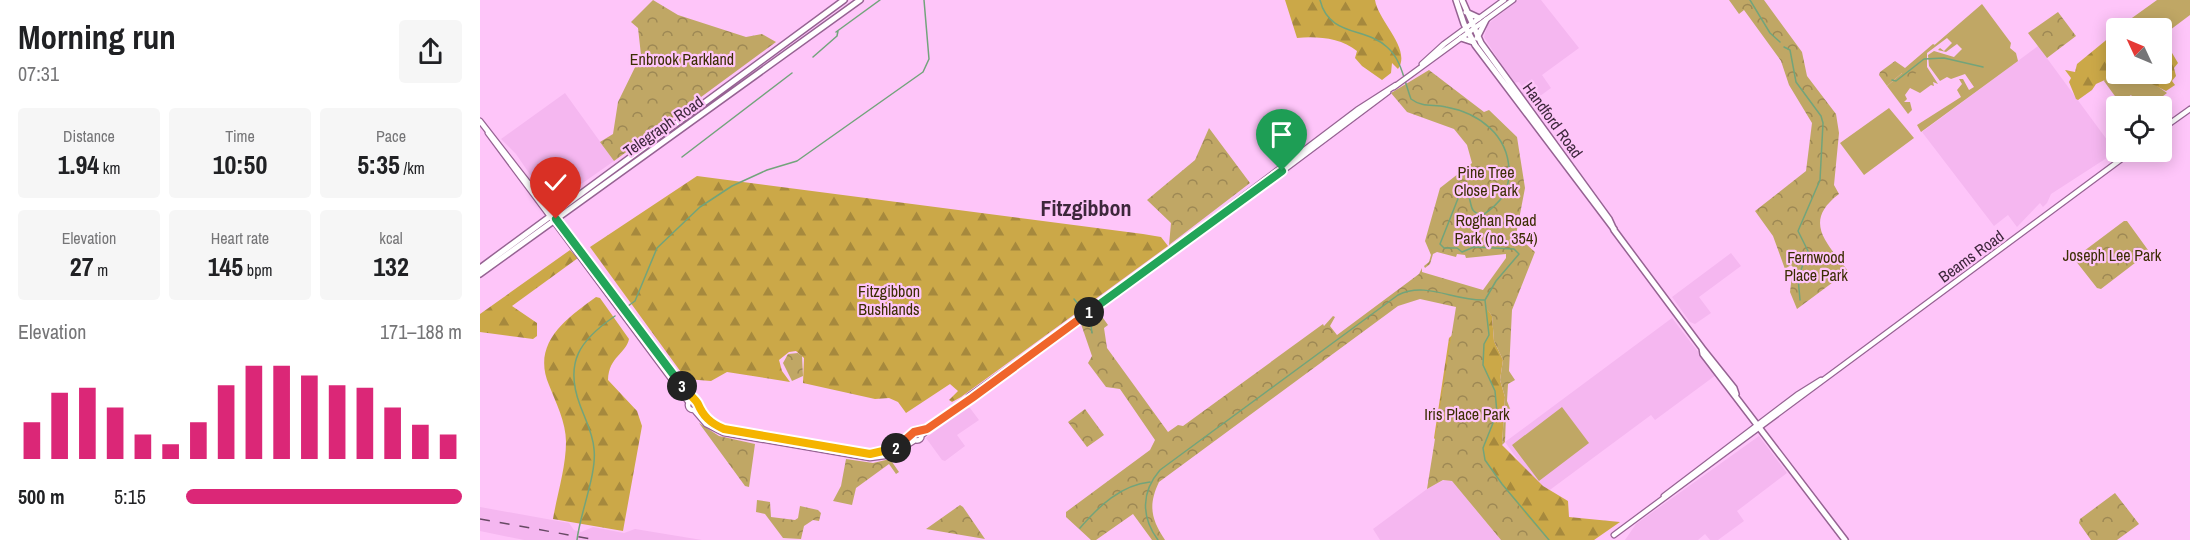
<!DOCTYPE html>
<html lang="en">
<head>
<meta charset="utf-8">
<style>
	body { margin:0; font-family:"Archivo Narrow",sans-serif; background:#f6f6f6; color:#202124; height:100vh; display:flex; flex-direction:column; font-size:22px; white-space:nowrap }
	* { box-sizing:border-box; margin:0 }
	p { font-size:20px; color:#757577 }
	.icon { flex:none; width:33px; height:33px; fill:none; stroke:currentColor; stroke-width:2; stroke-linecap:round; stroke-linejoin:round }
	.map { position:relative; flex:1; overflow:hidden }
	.panel { display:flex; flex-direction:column; background:#fff; width:480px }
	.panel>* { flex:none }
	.needle { width:39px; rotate:314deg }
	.tools { position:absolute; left:1626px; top:18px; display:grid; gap:12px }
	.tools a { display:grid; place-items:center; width:66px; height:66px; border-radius:6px; background:#fff; box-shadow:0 3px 15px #0003; font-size:30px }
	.pin { position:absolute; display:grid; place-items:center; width:51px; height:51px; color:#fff; margin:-62px -26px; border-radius:50% 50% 50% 0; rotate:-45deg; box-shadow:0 0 6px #0007 }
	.pin .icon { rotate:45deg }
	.km { position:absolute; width:30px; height:30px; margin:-15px; border-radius:50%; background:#222; color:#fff; font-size:16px; line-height:30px; text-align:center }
	.round { display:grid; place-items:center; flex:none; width:63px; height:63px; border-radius:6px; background:#f6f6f6 }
	.headline { display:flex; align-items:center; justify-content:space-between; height:102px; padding:0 18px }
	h1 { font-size:33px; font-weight:800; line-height:45px }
	.figures { display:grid; grid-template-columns:repeat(3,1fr); gap:9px; height:102px; padding:6px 18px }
	.figures div { display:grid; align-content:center; border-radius:6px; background:#f6f6f6; text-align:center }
	.figures b { font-size:26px; font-weight:800 }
	.figures small { font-size:16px; font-weight:400 }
	.figures p { font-size:16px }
	.chart { height:168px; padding:12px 18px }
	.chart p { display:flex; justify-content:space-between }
	.chart svg { width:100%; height:108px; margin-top:6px; stroke:#db2777; stroke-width:6 }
	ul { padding:0 18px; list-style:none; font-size:20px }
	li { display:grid; grid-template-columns:96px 72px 1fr; align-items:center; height:45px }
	li i { height:15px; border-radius:8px; background:#db2777 }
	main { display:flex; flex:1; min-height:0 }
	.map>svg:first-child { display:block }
	.built { fill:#f5b7f0 }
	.grass { fill:#c0a765 }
	.forest { fill:url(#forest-firs) }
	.park { fill:url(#park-crowns) }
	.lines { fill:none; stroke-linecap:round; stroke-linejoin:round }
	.stream { stroke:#72a47b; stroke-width:1.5 }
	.secondary-casing { stroke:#966393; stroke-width:7 }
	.primary-casing { stroke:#966393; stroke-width:8 }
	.secondary { stroke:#fff; stroke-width:4.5 }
	.primary { stroke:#fff; stroke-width:5 }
	.rail { stroke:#674964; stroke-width:1.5; stroke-dasharray:10 10; stroke-linecap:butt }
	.split-1-casing { stroke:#fff; stroke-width:12 }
	.split-2-casing { stroke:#fff; stroke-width:12 }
	.split-3-casing { stroke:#fff; stroke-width:12 }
	.split-4-casing { stroke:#fff; stroke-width:12 }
	.split-1 { stroke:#22a559; stroke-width:8 }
	.split-2 { stroke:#f0652b; stroke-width:8 }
	.split-3 { stroke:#f5b400; stroke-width:8 }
	.split-4 { stroke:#22a559; stroke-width:8 }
	.labels { text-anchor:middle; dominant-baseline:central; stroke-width:4.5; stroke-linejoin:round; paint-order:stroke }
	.park-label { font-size:16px; fill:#3c2e03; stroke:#fec5f9 }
	.street-label { font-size:16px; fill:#3d273b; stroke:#fec5f9 }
	.district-label { font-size:22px; font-weight:bold; fill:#3d273b; stroke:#fec5f9 }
</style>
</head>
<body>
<main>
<section class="panel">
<div class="headline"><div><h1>Morning run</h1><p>07:31</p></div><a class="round"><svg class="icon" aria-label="share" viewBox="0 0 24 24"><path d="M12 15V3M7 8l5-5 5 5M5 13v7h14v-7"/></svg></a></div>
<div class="figures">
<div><p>Distance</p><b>1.94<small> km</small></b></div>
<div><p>Time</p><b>10:50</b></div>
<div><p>Pace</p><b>5:35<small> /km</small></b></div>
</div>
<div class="figures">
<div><p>Elevation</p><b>27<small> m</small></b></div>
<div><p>Heart rate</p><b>145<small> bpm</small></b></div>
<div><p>kcal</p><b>132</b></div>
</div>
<div class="chart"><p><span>Elevation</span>171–188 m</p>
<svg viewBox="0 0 160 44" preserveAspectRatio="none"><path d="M5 44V29M15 44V17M25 44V15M35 44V23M45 44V34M55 44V38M65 44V29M75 44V14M85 44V6M95 44V6M105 44V10M115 44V14M125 44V15M135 44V23M145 44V30M155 44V34"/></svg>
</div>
<ul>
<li><b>500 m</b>5:15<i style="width:100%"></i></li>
</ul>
</section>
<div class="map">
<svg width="1710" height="540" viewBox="0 0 1710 540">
	<defs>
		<pattern id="forest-firs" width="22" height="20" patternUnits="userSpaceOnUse" patternTransform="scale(1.5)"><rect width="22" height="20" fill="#cba848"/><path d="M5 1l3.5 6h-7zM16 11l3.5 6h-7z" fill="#a6893d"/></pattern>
		<pattern id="park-crowns" width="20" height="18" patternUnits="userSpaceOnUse" patternTransform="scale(1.5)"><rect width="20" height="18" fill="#c0a765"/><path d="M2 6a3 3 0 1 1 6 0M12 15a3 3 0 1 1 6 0" fill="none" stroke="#9d8854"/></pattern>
	</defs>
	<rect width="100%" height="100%" fill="#fec5f9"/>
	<path class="built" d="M1038,0H1061L1099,48L1062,75L1071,88L1049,104L1041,93L1043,88L1039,82L1033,83L1004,37L1008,24Z
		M1558,46L1636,152L1571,194L1567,203L1563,207L1560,203L1537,227L1528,215L1514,226L1442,132Z
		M85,93L134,161L80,199L74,201L64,195L36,154L21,139Z
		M1251,253L1261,266L1219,297L1231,313L1215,324L1210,322L1192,297Z
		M1192,318L1236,375L1175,420L1171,415L1063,495L1025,442Z
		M486,407L490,408L499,420L477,435L485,446L465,461L462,460L446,438Z
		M1279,436L1307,473L1257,511L1264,521L1238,540H1230L1225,534L1218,540H1145L1156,524Z
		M964,480L972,481L1021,540H900L893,529L947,489Z
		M0,507L89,523L94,530L101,532L113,527L144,533L155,529L222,540H44L0,531Z"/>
	<path class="grass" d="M1677,0H1710V15L1682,36V28H1664L1662,20L1652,21L1644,28H1638Z
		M1502,4L1531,43L1530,48L1536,53L1538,61L1441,132L1437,125L1481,97L1477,90L1482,84L1479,79H1483L1489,90L1494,87L1485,74L1471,79L1467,77L1460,81L1449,66L1448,55L1454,51L1474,57L1482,49L1477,44L1466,52L1458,50L1460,48L1464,51L1472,43L1467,38L1447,53V67L1458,84L1453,82L1454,86L1451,85L1440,93L1430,88L1425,95L1427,99L1424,102H1430L1432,110L1428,114L1407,86Z
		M1638,74H1660L1687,93L1670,106H1660L1651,95L1640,103L1624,81L1626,77Z
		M1409,108L1434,138L1384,175L1360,143Z
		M1082,407L1109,443L1059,481L1032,445Z"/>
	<path class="forest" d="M805,0H895C898,21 932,49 918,69L912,63L911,73L902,80L882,66L875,58L877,51C861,38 837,36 817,38Z
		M1636,32L1638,74L1616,84L1612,90L1598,100L1596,99L1589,82L1591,78L1585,70L1595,72L1597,64Z
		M1682,36L1698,63L1694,68L1696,76L1692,81L1695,85L1686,91L1668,82L1660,74H1682Z
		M217,176L663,234L681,237L688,246L481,397L472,402L469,400L478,391L470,384L426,413L418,402L409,398L395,399L323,383L324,358L316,351L309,352L299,360L302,371L310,382L247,372L231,381L206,379L110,247Z
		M90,250L98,258L32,306L57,323V336L53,339L0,332V314Z
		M116,297L120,298L149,339C146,354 129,356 128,380L157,411L162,426L143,531L73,519C77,495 86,467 86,442C86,422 76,403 69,385C51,343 87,318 116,297Z
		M1005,306L1012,316L1014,341L1023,360L1020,380L1025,397L1022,445L1063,486L1088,501L1089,517L1140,522L1114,540H1028L954,438L969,338Z"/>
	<path class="park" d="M173,0L198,15L266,37L282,34L296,42L134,161L120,142L133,134L138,102L161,55L158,28L151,22Z
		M1249,0H1284L1322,52L1327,76L1356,114L1359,133L1354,185L1359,194C1322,222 1347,243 1368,271L1317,309L1310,292L1313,267L1311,265L1305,269L1293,236L1275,211L1326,171L1332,123L1309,85L1301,61L1264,10L1259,14Z
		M1578,12L1596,36L1567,58L1548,33Z
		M1453,44L1455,45L1439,59L1444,66L1428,80L1422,73L1407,86L1399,75L1400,72L1415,61L1425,68Z
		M949,70L1004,112L1009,110L1037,137L1045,188L1036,235L1055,252L1032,310L1029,371L1035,380L1028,384L1027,401L1031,411L1026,415L1025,442L1022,445L1025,397L1020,380L1023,360L1014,341L1012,316L1005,307L1009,335L1004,344L1003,365L1015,391L1017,413L1003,448L1005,460L1047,517L1069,540H1021L972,481L963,480L947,489L976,307L940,299L918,306L679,482C668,505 671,519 685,540H672L653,514L616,540H611L586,517V512L670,450L675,440L640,389L626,387L608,363L612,356L601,324L618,311L628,325L624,328L627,348L688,432L698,425L703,426L843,324L844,326L853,316L855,317L850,326L857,335L939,274L942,268V272L1003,290L1026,258V254L986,258L985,255L977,254L976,257L957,252L953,254L950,264L945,268L944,266L949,262L951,255L945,241L960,188L992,163L987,145L974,129L927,112L911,93Z
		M729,128L770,183L689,245L691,223L667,200L715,160Z
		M1644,221H1647L1668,250V253L1621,289L1617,288L1595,260L1596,257Z
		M318,353L322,356L323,376L312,381L303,363L308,354Z
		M605,409L624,435L607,447L588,422Z
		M219,423L239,436L275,444L269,487L265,486Z
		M366,459L393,463L410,459L419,472L416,474L409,464L376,488L372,505L353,501L361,486Z
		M1635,493L1659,524L1637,540H1611L1599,523L1600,519Z
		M277,500L290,502L291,517L315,520L318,518L320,506L338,510L341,513L339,521L333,520L324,526L321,539L303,538L285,514L276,512Z
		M480,505L483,507L505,539L446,529Z"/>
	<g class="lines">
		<path class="stream" d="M840,0C849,37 886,27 907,47C922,60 924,81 931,99C943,108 953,104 966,107C999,113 1028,135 1029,170C1030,192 1020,203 1003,215C988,212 993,206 988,194L979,196L960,244L964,248H977L982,252L994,247L1034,249L1039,254L1016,281L1005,300L1009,335L1004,344L1003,365L1015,391L1017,413L1003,448L1005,460L1022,484L1069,540
			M1270,0L1290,33L1300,42
			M356,32L400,0
			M1304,47L1310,50L1316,82L1341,116L1343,123L1340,180L1318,231L1328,251L1318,278L1320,300
			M333,57L357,36L358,31
			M1412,80L1416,81L1444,59L1464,58L1503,67
			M202,157L312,73
			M594,299L610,319L612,333
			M148,306L155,301L177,248L220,207L252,186L287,170L317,161L443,72L449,59L444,0
			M600,528C619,506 641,485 670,482
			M97,540C100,513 117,474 114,449C113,433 105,419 100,405C84,362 100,340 135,316
			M678,540C661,517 661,492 680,470L918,295C946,281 974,301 1004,300"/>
		<defs>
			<path id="secondary" d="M942,64L964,44L1024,0
				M914,87L1033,0
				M0,121L92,239L213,400
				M1682,129L1710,109
				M8,133L209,403
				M725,229L908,92
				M489,396L594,322
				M208 405a5 5 0 1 1 10 0a5 5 0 1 1-10 0Z
				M482,403L663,272L877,110L916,85
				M217,408L228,420L244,429L390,454L413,450L433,436
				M214,410L226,424L244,433L390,458L412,455L435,440
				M432.5 436a4.5 4.5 0 1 1 9 0a4.5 4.5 0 1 1-9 0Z
				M442,435L483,402
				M1184,496L1317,395L1341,380
				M1134,535L1651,152"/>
			<path id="primary" d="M976,0L984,24L995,45L1134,229
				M982,0L1001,43L1129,219L1134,230L1222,348L1223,354L1365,540
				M986,12L999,18
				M981,38L993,42
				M997,38L1006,20
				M64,203L81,208
				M0,268L364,0
				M0,274L380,0
				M1222,348L1254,388L1256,394"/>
		</defs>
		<use href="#secondary" class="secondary-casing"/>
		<use href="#primary" class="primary-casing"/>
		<use href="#secondary" class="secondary"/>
		<use href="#primary" class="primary"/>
		<path class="rail" d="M0,519L117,540"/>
	</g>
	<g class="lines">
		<defs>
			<path id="split-1" d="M609,312L802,171"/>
			<path id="split-2" d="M416,448L434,432L447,429L492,398L609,312"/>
			<path id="split-3" d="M202,386C206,392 216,399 218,404C223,416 230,423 244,429L390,454L416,448"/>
			<path id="split-4" d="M76,219L202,386"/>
		</defs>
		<use href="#split-1" class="split-1-casing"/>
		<use href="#split-2" class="split-2-casing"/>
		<use href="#split-3" class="split-3-casing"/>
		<use href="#split-4" class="split-4-casing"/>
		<use href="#split-1" class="split-1"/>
		<use href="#split-2" class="split-2"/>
		<use href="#split-3" class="split-3"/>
		<use href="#split-4" class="split-4"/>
	</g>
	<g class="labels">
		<g class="park-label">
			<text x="202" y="59">Enbrook Parkland</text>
			<text x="1006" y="172">Pine Tree<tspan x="1006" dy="18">Close Park</tspan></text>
			<text x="1016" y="220">Roghan Road<tspan x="1016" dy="18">Park (no. 354)</tspan></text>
			<text x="1632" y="255">Joseph Lee Park</text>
			<text x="1336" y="257">Fernwood<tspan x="1336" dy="18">Place Park</tspan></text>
			<text x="409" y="291">Fitzgibbon<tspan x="409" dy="18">Bushlands</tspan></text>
			<text x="987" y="414">Iris Place Park</text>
		</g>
		<g class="street-label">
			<text transform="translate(1073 120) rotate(54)">Handford Road</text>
			<text transform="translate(183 126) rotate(-35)">Telegraph Road</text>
			<text transform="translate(1491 256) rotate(-36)">Beams Road</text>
		</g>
		<g class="district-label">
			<text x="606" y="208">Fitzgibbon</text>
		</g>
	</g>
</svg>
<div class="tools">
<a><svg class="needle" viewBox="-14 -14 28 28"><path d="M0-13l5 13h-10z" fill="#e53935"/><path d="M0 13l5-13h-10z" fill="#757577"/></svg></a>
<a><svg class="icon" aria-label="locate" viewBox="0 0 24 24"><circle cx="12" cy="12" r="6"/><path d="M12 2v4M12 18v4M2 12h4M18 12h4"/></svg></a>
</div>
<div class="pin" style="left:802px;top:171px;background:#1e9e55"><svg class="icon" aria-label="arrive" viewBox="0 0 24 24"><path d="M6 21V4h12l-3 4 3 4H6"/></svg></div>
<div class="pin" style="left:76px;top:219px;background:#d93025"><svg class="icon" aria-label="check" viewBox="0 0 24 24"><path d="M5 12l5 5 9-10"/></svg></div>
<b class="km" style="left:609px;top:312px">1</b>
<b class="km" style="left:416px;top:448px">2</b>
<b class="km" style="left:202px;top:386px">3</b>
</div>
</main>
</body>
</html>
